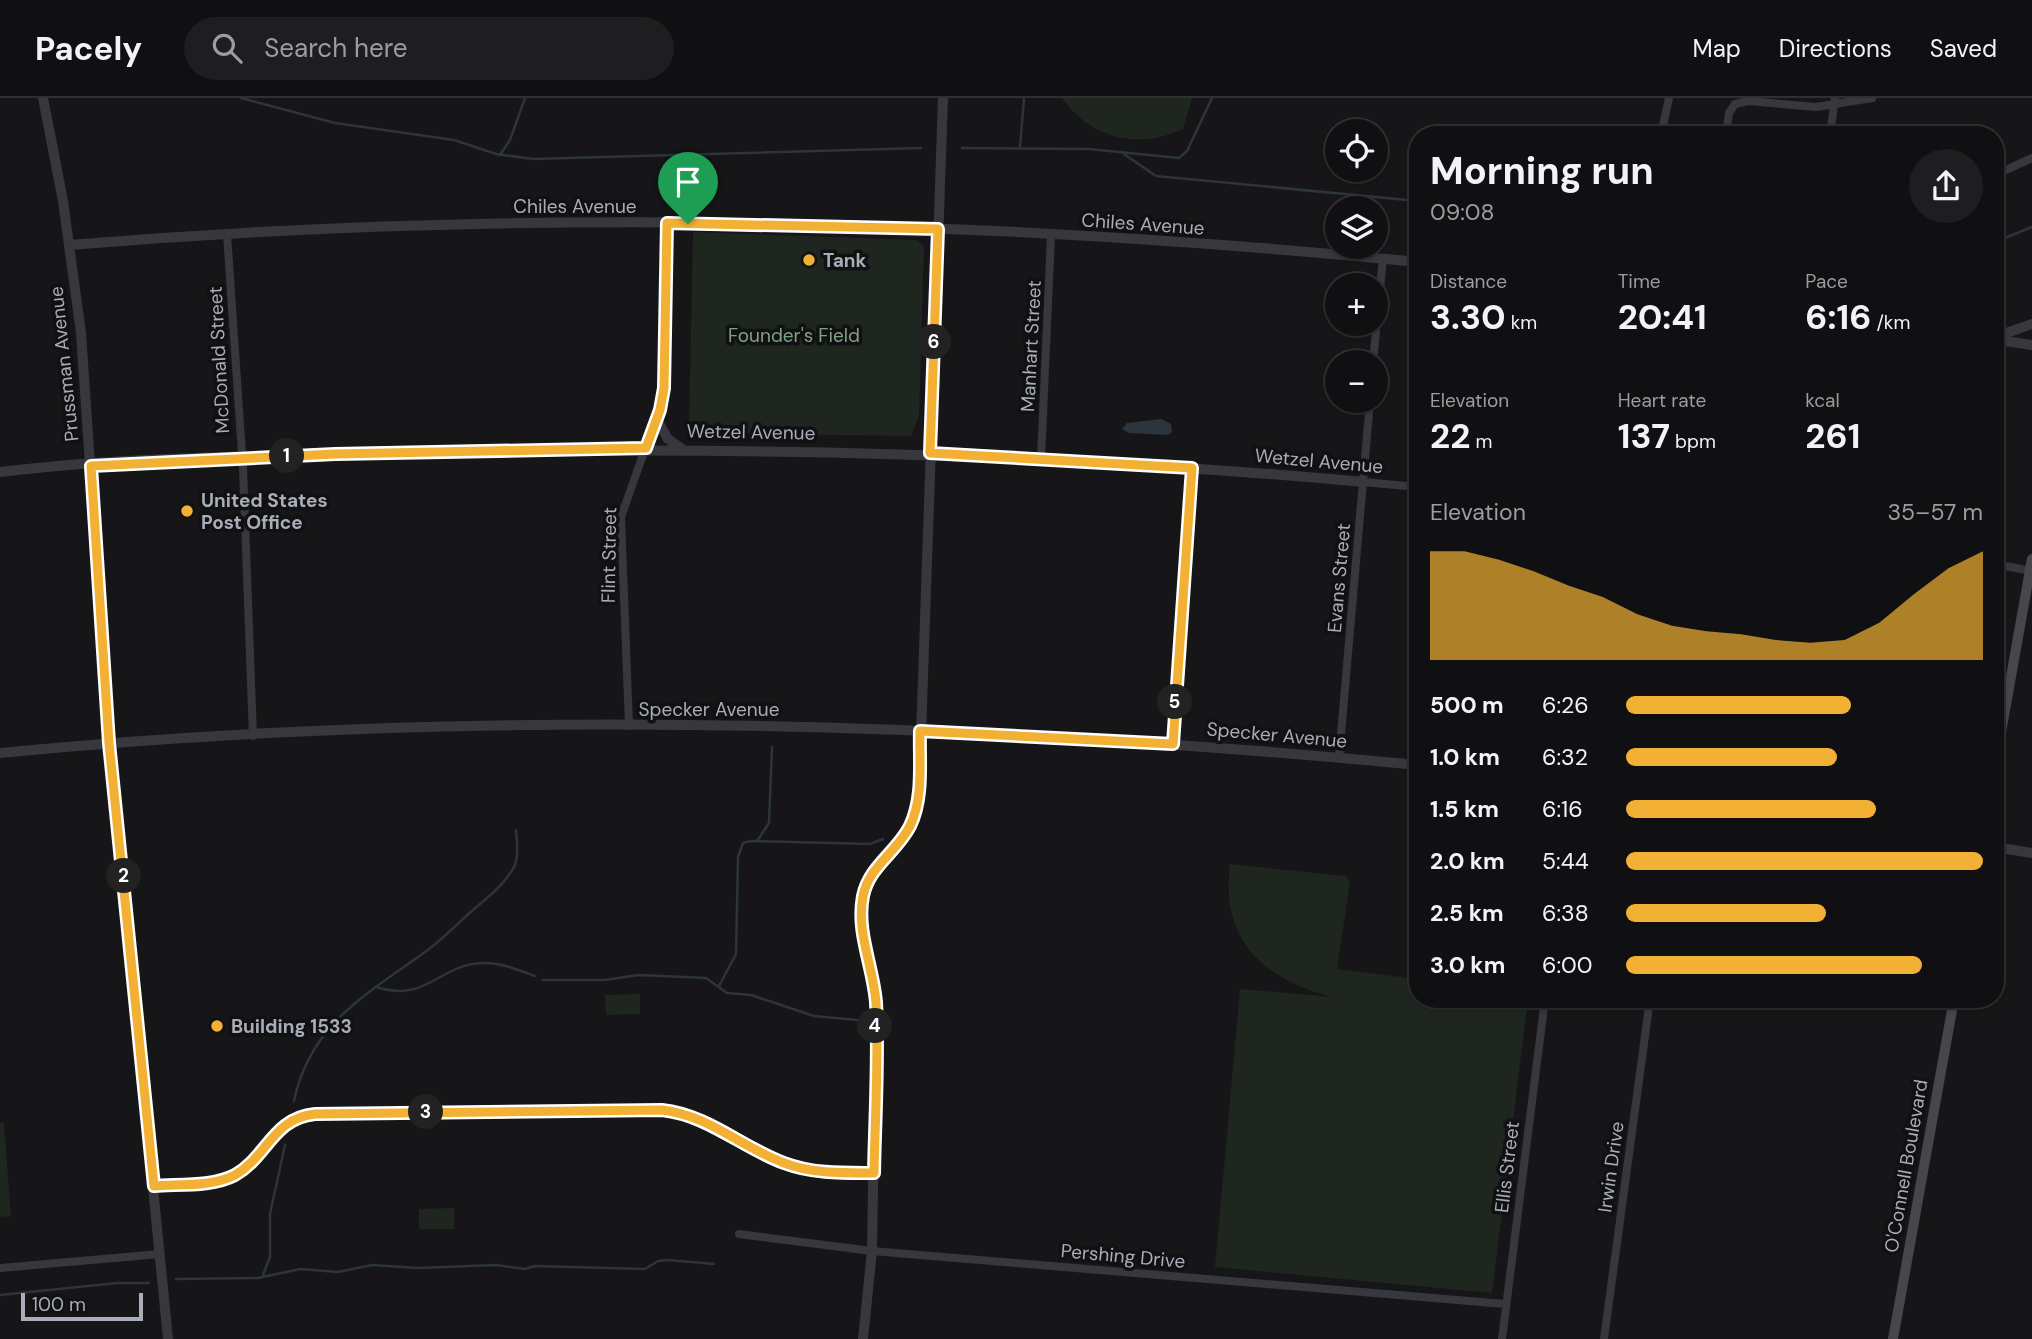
<!DOCTYPE html>
<html lang="en">
<head>
<meta charset="utf-8">
<style>
	body { margin:0; font-family:"DM Sans",sans-serif; background:#1e1e20; color:#f1f3f6; height:100vh; display:flex; flex-direction:column; font-size:26px; white-space:nowrap }
	* { box-sizing:border-box; margin:0 }
	p { font-size:23px; color:#9c9d9f }
	.icon { flex:none; width:38px; height:38px; fill:none; stroke:currentColor; stroke-width:2; stroke-linecap:round; stroke-linejoin:round }
	.map { position:relative; flex:1; overflow:hidden }
	.details { position:absolute; left:1409px; top:28px; width:595px; height:882px; display:flex; flex-direction:column; background:#101012; border-radius:28px; box-shadow:0 2px 5px #0004,0 0 0 2px #303032 }
	.details>* { flex:none }
	.controls { position:absolute; left:1325px; top:21px; display:grid; gap:14px }
	.controls a { display:grid; place-items:center; width:63px; height:63px; border-radius:50%; background:#101012; box-shadow:0 2px 5px #0004,0 0 0 2px #303032; font-size:35px }
	.scale { position:absolute; left:21px; bottom:18px; width:122px; box-sizing:border-box; padding-left:7px; border:4px solid #a8adb8; border-top:0; font-size:19px; line-height:24px; white-space:nowrap; color:#a8adb8; -webkit-text-stroke:5px #111113; paint-order:stroke }
	.pin { position:absolute; display:grid; place-items:center; width:60px; height:60px; color:#fff; margin:-72px -30px; border-radius:50% 50% 50% 0; rotate:-45deg; box-shadow:0 0 7px #0007 }
	.pin .icon { rotate:45deg }
	.km { position:absolute; width:35px; height:35px; margin:-18px; border-radius:50%; background:#222; color:#fff; font-size:19px; line-height:35px; text-align:center }
	.round { display:grid; place-items:center; flex:none; width:74px; height:74px; border-radius:37px; background:#1e1e20 }
	.overview { display:flex; align-items:center; justify-content:space-between; height:119px; padding:0 21px }
	h1 { font-size:38px; font-weight:700; line-height:52px }
	.metrics { display:grid; grid-template-columns:repeat(3,1fr); gap:10px; height:119px; padding:7px 21px }
	.metrics div { display:grid; align-content:center }
	.metrics b { font-size:35px; font-weight:700 }
	.metrics small { font-size:19px; font-weight:400 }
	.metrics p { font-size:19px }
	.chart { height:196px; padding:14px 21px }
	.chart p { display:flex; justify-content:space-between }
	.chart svg { width:100%; height:126px; margin-top:7px; fill:#f2b134; opacity:.7 }
	ul { padding:0 21px; list-style:none; font-size:23px }
	li { display:grid; grid-template-columns:112px 84px 1fr; align-items:center; height:52px }
	li i { height:18px; border-radius:9px; background:#f2b134 }
	header { display:flex; align-items:center; gap:42px; box-sizing:border-box; height:98px; padding:0 35px; background:#101012; border-bottom:2px solid #303032 }
	header strong { font-size:33px }
	nav { display:flex; gap:38px; margin-inline-start:auto; font-size:24px }
	.search { width:490px; height:63px; background:#1e1e20; display:flex; align-items:center; gap:18px; box-sizing:border-box; padding:0 24px; border-radius:38px; color:#9c9d9f; font-size:26px }
	.map>svg:first-child { display:block }
	.green { fill:#1e261f }
	.water { fill:#2c353c }
	.lines { fill:none; stroke-linecap:round; stroke-linejoin:round }
	.stream { stroke:#2c353c; stroke-width:2.5 }
	.minor { stroke:#37383d; stroke-width:8 }
	.tertiary { stroke:#37383d; stroke-width:10 }
	.secondary { stroke:#45474d; stroke-width:10 }
	.route-casing { stroke:#fff; stroke-width:14 }
	.route { stroke:#f2b134; stroke-width:9 }
	.poi-dot { fill:#f2b134; stroke:#111113; stroke-width:2.5 }
	.labels { text-anchor:middle; dominant-baseline:central; stroke-width:7; stroke-linejoin:round; paint-order:stroke }
	.street-label { font-size:19px; fill:#a8adb8; stroke:#111113 }
	.poi-label { font-size:19px; font-weight:bold; fill:#a8adb8; stroke:#111113; text-anchor:start }
	.park-label { font-size:19px; fill:#7fa381; stroke:#111113 }
</style>
</head>
<body>
<header>
<strong>Pacely</strong>
<div class="search"><svg class="icon" aria-label="search" viewBox="0 0 24 24"><circle cx="10" cy="10" r="6"/><path d="M15 15l6 6"/></svg>Search here</div>
<nav><a>Map</a><a>Directions</a><a>Saved</a></nav>
</header>
<div class="map">
<svg width="2032" height="1241" viewBox="0 0 2032 1241">
	<rect width="100%" height="100%" fill="#161618"/>
	<path class="green" d="M1062,0H1192L1183,31C1139,52 1091,41 1062,0Z
		M693,134L916,142L924,148L919,318L911,338L698,335L689,329Z
		M1230,766L1345,778L1350,784L1337,871L1417,881L1418,901H1528L1492,1195L1215,1169L1240,891L1332,899C1264,881 1220,843 1230,766Z
		M640,896V916L606,917L605,897Z
		M0,1025H4L11,1118L0,1119Z
		M454,1110V1131H419V1111Z"/>
	<path class="water" d="M1161,321L1171,326L1172,334L1168,337L1129,335L1122,331L1127,325Z"/>
	<g class="lines">
		<path class="stream" d="M241,0L335,25L454,42L496,56L533,61L921,50
			M1020,49L1024,0
			M962,50L1089,51L1179,60L1187,53L1212,0
			M1124,56L1156,78L1418,103
			M500,57L510,42L525,0
			M1995,144L2032,129
			M757,743L769,725L772,649
			M543,882H605L638,877L706,880L727,895L751,897L814,918L857,922
			M719,888L736,856L738,759L743,745L750,743L870,746L883,741
			M376,889C427,905 438,867 482,865C500,864 518,872 535,878
			M294,1003C310,926 366,897 425,854C442,842 457,826 473,812C487,800 505,786 514,769C519,758 517,744 516,732
			M263,1177L270,1159V1116L285,1047
			M176,1181L258,1180L300,1171L338,1174L372,1167L418,1170L496,1167L525,1171L535,1168L645,1171L658,1163L668,1162L714,1166
			M0,1197L117,1185H149"/>
		<path class="minor" d="M1661,37L1669,0
			M1726,37L1729,15L1735,6L1748,3L1816,9L1872,0
			M1830,37L1835,0
			M1995,77L2032,60
			M227,136L243,370L253,638
			M1373,264L1383,160
			M1041,361L1051,138
			M1363,384L1418,389
			M1995,466L2032,473
			M629,628L621,419L663,300L667,125
			M1173,646L1192,370
			M1339,659L1370,303
			M154,1088C179,1086 212,1089 235,1077C268,1058 270,1021 315,1016L662,1012C708,1017 741,1049 784,1065C813,1076 844,1075 874,1075
			M739,1136L872,1153L1505,1206
			M0,1170L160,1156
			M1502,1241L1545,901
			M1604,1241L1650,901"/>
		<path class="tertiary" d="M43,0L63,103L81,235L109,645L168,1241
			M69,147C517,110 971,120 1418,164
			M1995,239L2032,226
			M1998,242L2032,247
			M657,322L668,341L681,350
			M0,374C140,357 284,358 425,355C741,348 1048,355 1363,384
			M0,655C470,609 948,622 1418,667
			M1995,749L2032,755
			M863,1241L872,1153L876,903L861,826L862,808L870,778L910,727L919,695L943,0"/>
		<path class="secondary" d="M1995,668L2032,461
			M1893,1241L1954,901"/>
	</g>
	<g class="lines">
		<defs>
			<path id="route" d="M667,125L938,131L930,355L1192,370L1173,646L920,633C919,663 924,699 910,728C897,754 869,768 863,798C856,834 873,868 876,904C879,960 875,1019 874,1075C844,1075 813,1076 784,1065C741,1049 708,1017 662,1012L315,1016C273,1020 267,1059 235,1077C212,1089 179,1086 154,1088L109,645L91,368L335,356L646,350L660,312L664,290Z"/>
		</defs>
		<use href="#route" class="route-casing"/>
		<use href="#route" class="route"/>
	</g>
	<g class="poi-dot">
		<circle cx="809" cy="162" r="7"/>
		<circle cx="187" cy="413" r="7"/>
		<circle cx="217" cy="928" r="7"/>
	</g>
	<g class="labels">
		<g class="street-label">
			<text x="575" y="108">Chiles Avenue</text>
			<text transform="translate(1143 126) rotate(4)">Chiles Avenue</text>
			<text transform="translate(1031 248) rotate(-87)">Manhart Street</text>
			<text transform="translate(219 262) rotate(-93)">McDonald Street</text>
			<text transform="translate(64 266) rotate(-96)">Prussman Avenue</text>
			<text transform="translate(751 334) rotate(1)">Wetzel Avenue</text>
			<text transform="translate(1319 363) rotate(5)">Wetzel Avenue</text>
			<text transform="translate(609 457) rotate(-89)">Flint Street</text>
			<text transform="translate(1339 480) rotate(-85)">Evans Street</text>
			<text x="709" y="611">Specker Avenue</text>
			<text transform="translate(1277 637) rotate(5)">Specker Avenue</text>
			<text transform="translate(1906 1068) rotate(-80)">O'Connell Boulevard</text>
			<text transform="translate(1507 1069) rotate(-83)">Ellis Street</text>
			<text transform="translate(1611 1069) rotate(-82)">Irwin Drive</text>
			<text transform="translate(1123 1158) rotate(5)">Pershing Drive</text>
		</g>
		<g class="poi-label">
			<text x="823" y="162">Tank</text>
			<text x="201" y="402">United States<tspan x="201" dy="22">Post Office</tspan></text>
			<text x="231" y="928">Building 1533</text>
		</g>
		<g class="park-label">
			<text x="794" y="237">Founder's Field</text>
		</g>
	</g>
</svg>
<div class="controls">
<a><svg class="icon" aria-label="locate" viewBox="0 0 24 24"><circle cx="12" cy="12" r="6"/><path d="M12 2v4M12 18v4M2 12h4M18 12h4"/></svg></a>
<a><svg class="icon" aria-label="layers" viewBox="0 0 24 24"><path d="M12 4l9 5-9 5-9-5zM3 14l9 5 9-5"/></svg></a>
<a>+</a>
<a>−</a>
</div>
<div class="scale">100 m</div>
<div class="pin" style="left:688px;top:126px;background:#1e9e55"><svg class="icon" aria-label="arrive" viewBox="0 0 24 24"><path d="M6 21V4h12l-3 4 3 4H6"/></svg></div>
<b class="km" style="left:287px;top:358px">1</b>
<b class="km" style="left:124px;top:778px">2</b>
<b class="km" style="left:426px;top:1014px">3</b>
<b class="km" style="left:875px;top:928px">4</b>
<b class="km" style="left:1175px;top:604px">5</b>
<b class="km" style="left:934px;top:244px">6</b>
<section class="details">
<div class="overview"><div><h1>Morning run</h1><p>09:08</p></div><a class="round"><svg class="icon" aria-label="share" viewBox="0 0 24 24"><path d="M12 15V3M7 8l5-5 5 5M5 13v7h14v-7"/></svg></a></div>
<div class="metrics">
<div><p>Distance</p><b>3.30<small> km</small></b></div>
<div><p>Time</p><b>20:41</b></div>
<div><p>Pace</p><b>6:16<small> /km</small></b></div>
</div>
<div class="metrics">
<div><p>Elevation</p><b>22<small> m</small></b></div>
<div><p>Heart rate</p><b>137<small> bpm</small></b></div>
<div><p>kcal</p><b>261</b></div>
</div>
<div class="chart"><p><span>Elevation</span>35–57 m</p>
<svg viewBox="0 0 160 44" preserveAspectRatio="none"><path d="M0 44V6L10 6L20 9L30 13L40 18L50 22L60 28L70 32L80 34L90 35L100 37L110 38L120 37L130 31L140 21L150 12L160 6V44z"/></svg>
</div>
<ul>
<li><b>500 m</b>6:26<i style="width:63%"></i></li>
<li><b>1.0 km</b>6:32<i style="width:59%"></i></li>
<li><b>1.5 km</b>6:16<i style="width:70%"></i></li>
<li><b>2.0 km</b>5:44<i style="width:100%"></i></li>
<li><b>2.5 km</b>6:38<i style="width:56%"></i></li>
<li><b>3.0 km</b>6:00<i style="width:83%"></i></li>
</ul>
</section>
</div>
</body>
</html>
